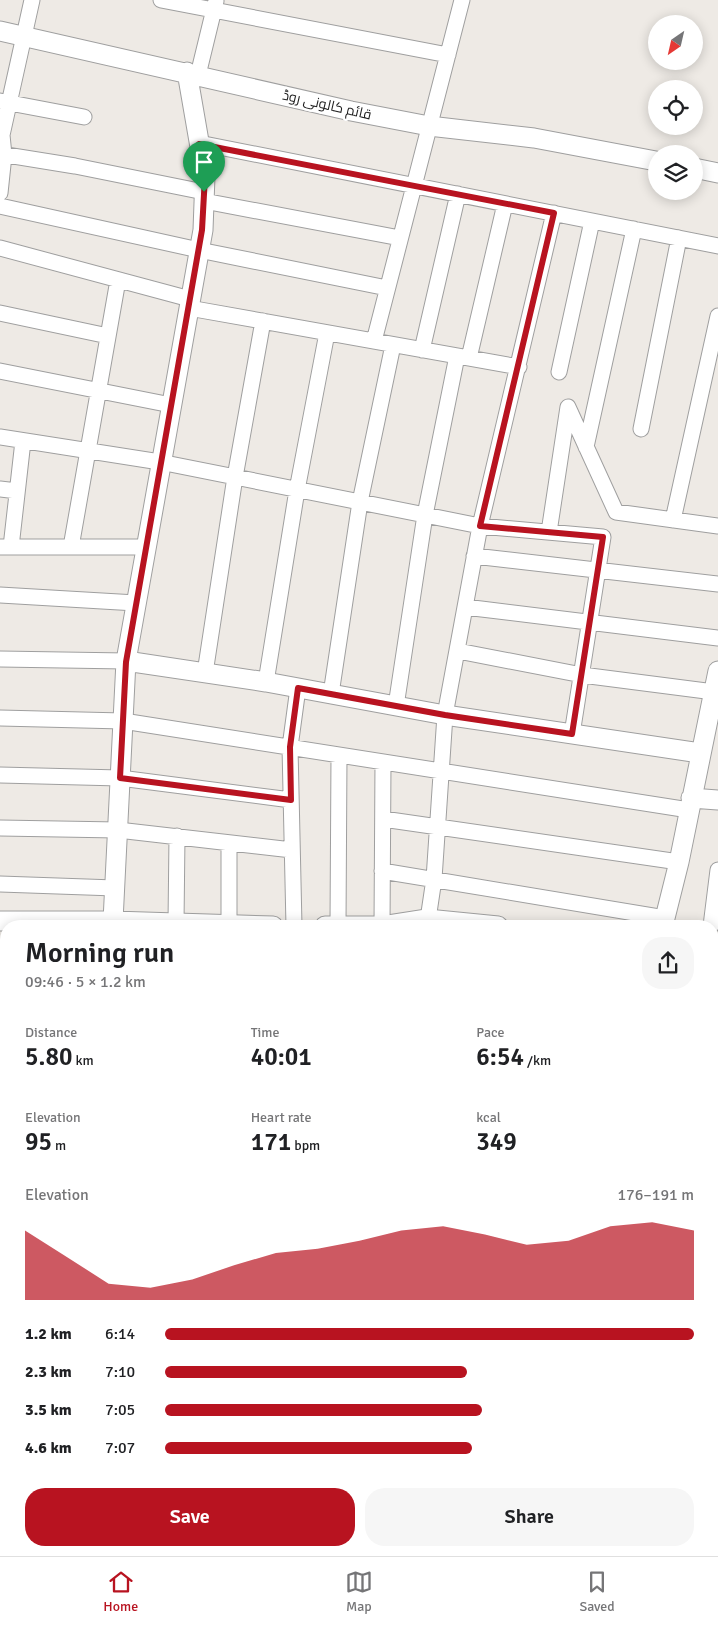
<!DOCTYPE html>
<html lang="en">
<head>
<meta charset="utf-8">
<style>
	body { margin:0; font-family:Signika,Cairo,sans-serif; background:#f6f6f6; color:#202124; height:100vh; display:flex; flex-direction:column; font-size:19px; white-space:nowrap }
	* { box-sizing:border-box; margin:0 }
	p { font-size:16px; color:#757577 }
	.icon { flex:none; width:28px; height:28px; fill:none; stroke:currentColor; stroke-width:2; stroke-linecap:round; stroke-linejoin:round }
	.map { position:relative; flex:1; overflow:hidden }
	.side { position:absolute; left:0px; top:920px; width:719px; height:636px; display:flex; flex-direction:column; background:#fff; border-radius:20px 20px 0 0; box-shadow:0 2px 12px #0003 }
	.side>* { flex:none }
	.needle { width:32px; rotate:214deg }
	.fabs { position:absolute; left:648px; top:15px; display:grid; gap:10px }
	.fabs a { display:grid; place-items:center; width:55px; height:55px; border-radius:50%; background:#fff; box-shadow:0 2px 12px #0003; font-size:25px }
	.pin { position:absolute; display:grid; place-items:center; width:42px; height:42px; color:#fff; margin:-51px -21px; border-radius:50% 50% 50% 0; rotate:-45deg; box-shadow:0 0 5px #0007 }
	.pin .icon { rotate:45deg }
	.round { display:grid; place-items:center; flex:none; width:52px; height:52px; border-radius:20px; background:#f6f6f6 }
	.headline { display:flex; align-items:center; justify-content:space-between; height:85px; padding:0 25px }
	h1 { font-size:28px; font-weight:600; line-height:38px }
	.metrics { display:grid; grid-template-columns:repeat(3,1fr); gap:8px; height:85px; padding:5px 25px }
	.metrics div { display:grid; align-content:center }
	.metrics b { font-size:25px; font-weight:600 }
	.metrics small { font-size:14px; font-weight:400 }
	.metrics p { font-size:14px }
	.chart { height:140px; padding:10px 25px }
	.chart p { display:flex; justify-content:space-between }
	.chart svg { width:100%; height:90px; margin-top:5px; fill:#b81320; opacity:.7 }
	.cta { display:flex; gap:10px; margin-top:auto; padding:10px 25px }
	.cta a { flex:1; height:58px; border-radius:20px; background:#b81320; color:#fff; font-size:20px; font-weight:600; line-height:58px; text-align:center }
	.cta a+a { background:#f6f6f6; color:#202124 }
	ul { padding:0 25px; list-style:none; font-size:16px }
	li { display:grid; grid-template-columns:80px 60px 1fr; align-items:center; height:38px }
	li i { height:12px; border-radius:6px; background:#b81320 }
	.dock { display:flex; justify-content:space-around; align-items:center; height:70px; border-top:1px solid #e0e0e0; background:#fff; font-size:14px; color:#757577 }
	.dock a { display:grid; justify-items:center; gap:2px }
	.dock .selected { color:#b81320 }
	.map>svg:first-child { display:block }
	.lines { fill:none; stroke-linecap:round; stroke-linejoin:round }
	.canal { stroke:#a9d0d7; stroke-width:14 }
	.building { fill:#bbb3ae }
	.minor-casing { stroke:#9f9f9f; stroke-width:17 }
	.tertiary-casing { stroke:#9f9f9f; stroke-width:21 }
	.minor { stroke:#fff; stroke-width:15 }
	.tertiary { stroke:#fff; stroke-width:19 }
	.route-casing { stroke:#fff; stroke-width:10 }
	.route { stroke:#b81320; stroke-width:6 }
	.labels { text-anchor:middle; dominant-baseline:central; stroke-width:4.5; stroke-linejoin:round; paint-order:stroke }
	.street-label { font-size:14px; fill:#1e1e1e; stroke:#fff }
</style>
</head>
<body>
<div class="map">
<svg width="718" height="1556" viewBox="0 0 718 1556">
	<rect width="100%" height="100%" fill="#eeeae5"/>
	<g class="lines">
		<path class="canal" d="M712,1003L718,1004
			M0,1182L6,1179"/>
	</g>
	<path class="building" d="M6,1113V1142L0,1139V1127Z"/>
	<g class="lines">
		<defs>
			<path id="minor" d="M161,0L448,55
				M198,75L216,1
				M0,101L84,117
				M199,143L718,246
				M0,154L75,166L204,192
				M0,193L4,155L2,135L32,0
				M204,201L400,238
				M0,206L199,250L387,288
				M0,248L190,299
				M189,308L519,367
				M0,313L108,336
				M374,341L462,0
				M422,350L458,194
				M469,358L505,204
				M0,371L171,405
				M559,372L592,221
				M641,429L679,238
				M0,437L160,462L480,526L603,537L572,734
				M586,447L634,229
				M0,489L17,491
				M673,520L718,316
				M549,532L568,407L616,512L718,526
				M0,547H146
				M11,547L23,441
				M71,547L118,280
				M474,556L718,584
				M0,595L136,603
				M465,607L718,638
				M458,651L582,675L714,692
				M0,659L126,661
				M205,673L235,477L263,321
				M266,682L297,490L327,333
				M331,694L360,502L393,345
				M396,706L425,515L457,356
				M0,718L123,721L689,810
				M0,775L120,778L291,800
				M383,819L679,862
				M0,828L118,830L292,850
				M229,843V925
				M382,871L665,918
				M0,884L115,888
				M176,923L177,836
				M294,926L290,747L298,688
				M338,926L339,755
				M382,926L383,762
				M427,926L434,879L445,715L480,526L554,213
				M711,926L718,870
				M0,1002H6
				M712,1053H718
				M712,1119H718
				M0,1270H6
				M0,1329H6
				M712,1337L718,1339
				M0,1389L6,1388
				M712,1402L718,1404
				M0,1442L6,1441
				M712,1468L718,1470
				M712,1538L718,1540
				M404,1550L405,1556
				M554,1550L571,1556
				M80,1556L81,1550
				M148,1556V1550
				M208,1556V1550
				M274,1556V1550
				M338,1556V1550
				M424,1556L426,1550"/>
			<path id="tertiary" d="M0,31L351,111L429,126L534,138L656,161
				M694,168L718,173
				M126,661L266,682L445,715L700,753
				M691,798L718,800
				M0,921H113L273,926
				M113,921L126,661L203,230L205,176L187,72
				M325,926H382L427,919L498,926
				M663,926L679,862L718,671
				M0,1193H6
				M712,1200H718
				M712,1272L718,1258
				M601,1556L604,1550"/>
		</defs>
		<use href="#minor" class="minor-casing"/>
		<use href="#tertiary" class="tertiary-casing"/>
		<use href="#minor" class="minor"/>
		<use href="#tertiary" class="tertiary"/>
	</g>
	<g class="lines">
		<defs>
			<path id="route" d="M199,144L554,213L480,526L603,537L572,734L445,715L298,688L290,747L291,800L120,778L126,662L202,230L205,176Z"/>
		</defs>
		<use href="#route" class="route-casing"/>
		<use href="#route" class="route"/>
	</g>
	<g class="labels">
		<g class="street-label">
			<text transform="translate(327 105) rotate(13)">قائم کالونی روڈ</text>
		</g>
	</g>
</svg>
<div class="fabs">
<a><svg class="needle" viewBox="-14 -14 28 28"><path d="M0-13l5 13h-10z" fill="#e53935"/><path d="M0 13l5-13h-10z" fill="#757577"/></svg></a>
<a><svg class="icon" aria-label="locate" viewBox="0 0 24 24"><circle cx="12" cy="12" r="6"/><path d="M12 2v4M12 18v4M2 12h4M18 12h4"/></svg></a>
<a><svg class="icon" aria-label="layers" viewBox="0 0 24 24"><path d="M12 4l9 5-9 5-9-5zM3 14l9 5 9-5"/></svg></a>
</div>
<div class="pin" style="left:204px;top:192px;background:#1e9e55"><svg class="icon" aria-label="arrive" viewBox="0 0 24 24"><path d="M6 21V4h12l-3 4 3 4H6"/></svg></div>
<section class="side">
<div class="headline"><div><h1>Morning run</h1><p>09:46 · 5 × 1.2 km</p></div><a class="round"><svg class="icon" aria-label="share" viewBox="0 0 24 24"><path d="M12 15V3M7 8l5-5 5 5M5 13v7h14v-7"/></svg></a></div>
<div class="metrics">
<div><p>Distance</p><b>5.80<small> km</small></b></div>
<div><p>Time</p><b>40:01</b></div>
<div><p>Pace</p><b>6:54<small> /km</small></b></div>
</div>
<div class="metrics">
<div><p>Elevation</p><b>95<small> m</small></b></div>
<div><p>Heart rate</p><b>171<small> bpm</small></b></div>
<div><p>kcal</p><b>349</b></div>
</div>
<div class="chart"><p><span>Elevation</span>176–191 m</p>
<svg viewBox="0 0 160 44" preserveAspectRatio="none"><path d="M0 44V10L10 23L20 36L30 38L40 34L50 27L60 21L70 19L80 15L90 10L100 8L110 12L120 17L130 15L140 8L150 6L160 10V44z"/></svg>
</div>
<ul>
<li><b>1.2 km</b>6:14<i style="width:100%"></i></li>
<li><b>2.3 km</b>7:10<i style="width:57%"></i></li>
<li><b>3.5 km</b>7:05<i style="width:60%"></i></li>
<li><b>4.6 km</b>7:07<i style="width:58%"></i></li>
</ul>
<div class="cta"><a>Save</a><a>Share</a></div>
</section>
</div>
<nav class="dock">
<a class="selected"><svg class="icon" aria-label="home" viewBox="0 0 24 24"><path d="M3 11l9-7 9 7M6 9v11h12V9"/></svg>Home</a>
<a><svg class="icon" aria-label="map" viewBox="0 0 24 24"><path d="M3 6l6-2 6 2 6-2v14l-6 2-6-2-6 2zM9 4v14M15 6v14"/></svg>Map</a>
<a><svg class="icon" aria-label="saved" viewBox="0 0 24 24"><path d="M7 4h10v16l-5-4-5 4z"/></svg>Saved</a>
</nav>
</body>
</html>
